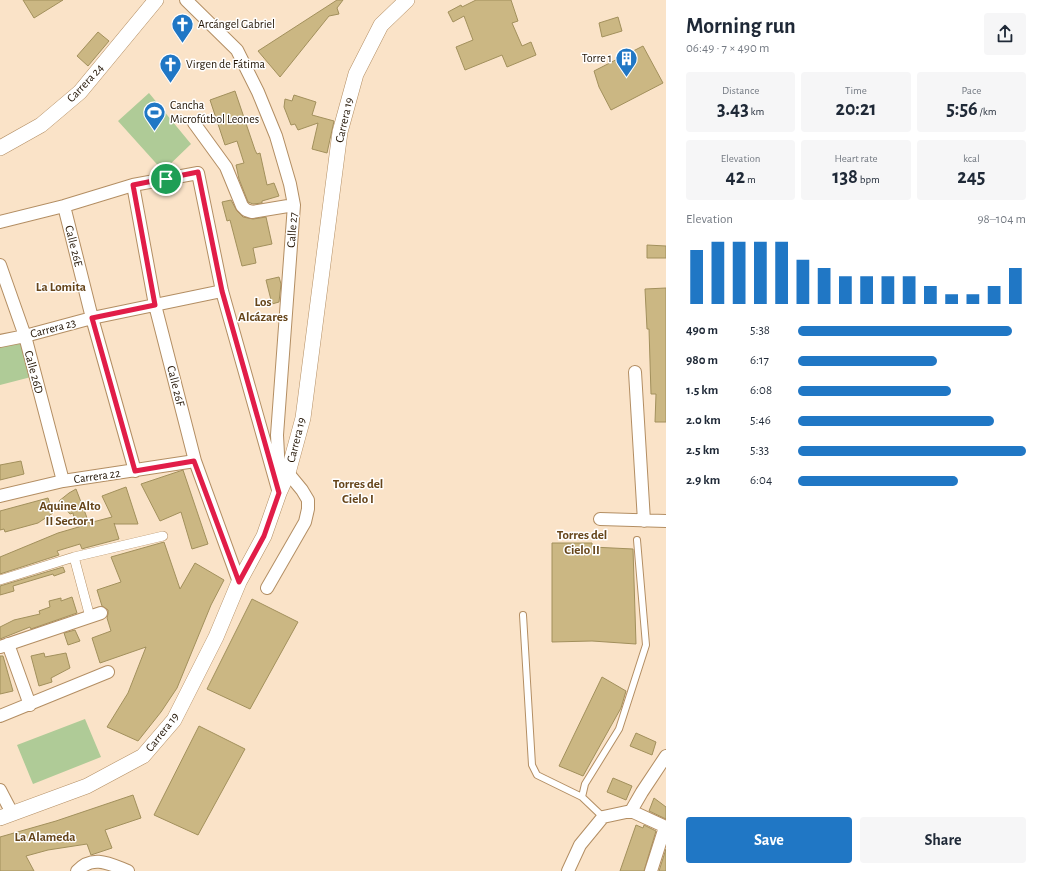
<!DOCTYPE html>
<html lang="en">
<head>
<meta charset="utf-8">
<style>
	body { margin:0; font-family:"Alegreya Sans",sans-serif; background:#f6f6f7; color:#1f2937; height:100vh; display:flex; flex-direction:column; font-size:15px; white-space:nowrap }
	* { box-sizing:border-box; margin:0 }
	p { font-size:13px; color:#747a83 }
	.icon { flex:none; width:22px; height:22px; fill:none; stroke:currentColor; stroke-width:2; stroke-linecap:round; stroke-linejoin:round }
	.map { position:relative; flex:1; overflow:hidden }
	.details { display:flex; flex-direction:column; background:#fff; width:380px }
	.details>* { flex:none }
	.pin { position:absolute; display:grid; place-items:center; width:34px; height:34px; color:#fff; margin:-17px; border:2px solid #fff; border-radius:50%; box-shadow:0 1px 4px #0007 }
	.round { display:grid; place-items:center; flex:none; width:42px; height:42px; border-radius:4px; background:#f6f6f7 }
	.summary { display:flex; align-items:center; justify-content:space-between; height:68px; padding:0 20px }
	h1 { font-size:22px; font-weight:700; line-height:30px }
	.metrics { display:grid; grid-template-columns:repeat(3,1fr); gap:6px; height:68px; padding:4px 20px }
	.metrics div { display:grid; align-content:center; border-radius:4px; background:#f6f6f7; text-align:center }
	.metrics b { font-size:20px; font-weight:700 }
	.metrics small { font-size:11px; font-weight:400 }
	.metrics p { font-size:11px }
	.chart { height:112px; padding:8px 20px }
	.chart p { display:flex; justify-content:space-between }
	.chart svg { width:100%; height:72px; margin-top:4px; stroke:#2077c5; stroke-width:6 }
	.action { display:flex; gap:8px; margin-top:auto; padding:8px 20px }
	.action a { flex:1; height:46px; border-radius:4px; background:#2077c5; color:#fff; font-size:16px; font-weight:700; line-height:46px; text-align:center }
	.action a+a { background:#f6f6f7; color:#1f2937 }
	ul { padding:0 20px; list-style:none; font-size:13px }
	li { display:grid; grid-template-columns:64px 48px 1fr; align-items:center; height:30px }
	li i { height:10px; border-radius:5px; background:#2077c5 }
	main { display:flex; flex:1; min-height:0 }
	.map>svg:first-child { display:block }
	.green { fill:#afcb97 }
	.building { fill:#cbb783; stroke:#a2905c }
	.lines { fill:none; stroke-linecap:round; stroke-linejoin:round }
	.service-casing { stroke:#b38e63; stroke-width:8 }
	.pedestrian-casing { stroke:#b38e63; stroke-width:10 }
	.minor-casing { stroke:#b38e63; stroke-width:14 }
	.tertiary-casing { stroke:#b38e63; stroke-width:16 }
	.service { stroke:#fff; stroke-width:6 }
	.pedestrian { stroke:#fff; stroke-width:9 }
	.minor { stroke:#fff; stroke-width:12 }
	.tertiary { stroke:#fff; stroke-width:15 }
	.route-casing { stroke:#fff; stroke-width:8 }
	.route { stroke:#e11d48; stroke-width:5 }
	.labels { text-anchor:middle; dominant-baseline:central; stroke-width:3; stroke-linejoin:round; paint-order:stroke }
	.poi-label { font-size:12px; fill:#221404; stroke:#fff; text-anchor:start }
	.street-label { font-size:12px; fill:#221404; stroke:#fff }
	.neighbourhood-label { font-size:13px; font-weight:bold; fill:#66451a; stroke:#fff }
</style>
</head>
<body>
<main>
<div class="map">
<svg width="666" height="871" viewBox="0 0 666 871">
	<rect width="100%" height="100%" fill="#fae3c8"/>
	<path class="green" d="M149,93L191,144L163,171L118,121Z
		M21,340L31,377L0,385V345Z
		M85,719L101,757L33,784L17,745Z"/>
	<path class="building" d="M23,0H63L34,18Z
		M337,0H343L337,8L339,14L329,16L280,77L258,51Z
		M476,0H511L518,21L512,23L522,46L531,42L536,55L507,67L502,55L465,70L456,47L473,40L464,16L453,22L448,12L461,5L462,7Z
		M618,17L622,31L602,37L599,23Z
		M98,32L109,41L88,66L77,56Z
		M643,46L663,83L611,110L599,87L594,71Z
		M235,91L255,150L257,154L260,153L267,185L274,183L279,196L262,201V203L253,204L248,202L239,179L236,165L244,163L237,141L225,145L210,100Z
		M294,95L316,102L312,115L334,121L327,153L312,149L318,123L298,130L295,124L291,125L284,107L285,99L292,101Z
		M231,200L237,211L243,217L253,219L266,217L272,244L253,248L256,263L242,266L230,220L227,221L222,202Z
		M647,245L666,246V258H647Z
		M279,277L281,284L279,302L272,304L266,280Z
		M666,288V422H655L656,394H651L649,329H647L645,289Z
		M21,461L24,474L0,480V465Z
		M183,470L208,544L192,549L181,512L160,521L141,484Z
		M126,487L138,524H115L114,523L119,539L85,548L82,549L80,544L57,551L59,555L0,574V557L58,533L82,526L74,518L73,513L70,514L59,501L69,493L76,489L89,523L112,517L102,496Z
		M48,498L53,513L38,523L5,532L4,529L0,530V511Z
		M164,542L180,589L195,563L224,580L211,605L177,688L161,712L138,741L107,727L128,693L146,647L100,663L92,638L111,631L107,618L108,614V610L102,606L97,590L121,582L111,557Z
		M552,543H592V547L633,549L636,644L592,641L552,642Z
		M63,567L65,572L54,576L53,574L13,586L14,591L0,595V586Z
		M72,597L77,613L31,629L30,627L0,639V627L14,620L40,614L39,611L50,607L49,601L61,598V601Z
		M252,599L298,622L250,709L207,689Z
		M75,630L80,641L68,645L64,633Z
		M44,653L45,657L66,653L70,668L51,678L52,682L39,686L31,656Z
		M0,656H3L13,691L0,694Z
		M602,677L626,691L621,708L583,776L559,766Z
		M199,726L245,749L198,835L154,815Z
		M636,733L656,742L652,755L630,746Z
		M613,778L632,786L626,800L607,792Z
		M133,795L141,818L105,830L112,848L91,855L87,844L48,850L26,856L34,871H0V837L56,821Z
		M654,798L666,807V819L649,811Z
		M636,825L643,828L644,825L656,831L644,871H620Z
		M666,849V871H659Z"/>
	<g class="lines">
		<defs>
			<path id="service" d="M523,615L532,765L537,775L582,797
				M603,817L582,797L585,784L619,729L646,645L637,540"/>
			<path id="pedestrian" d="M74,557L163,536
				M0,580L74,557L90,617"/>
			<path id="minor" d="M186,0L237,50L258,92L276,136L290,184L294,205L277,435L279,473
				M194,123L226,167L242,206L246,210L252,212L294,205
				M133,185L155,305L195,461L239,582
				M64,206L92,318L135,471
				M0,222L64,206L133,185L198,173L222,291L279,493
				M0,265L25,336L63,481
				M0,341L25,336L92,318L222,291
				M635,372L644,521
				M0,496L63,481L195,461
				M600,519L666,521
				M267,588L305,522L308,509V500L302,490L288,473
				M8,644L30,705
				M0,647L101,613
				M0,716L108,672
				M0,790L12,813
				M631,811L666,827
				M77,871C93,854 110,864 128,871
				M568,871L580,845L603,817L631,811L642,792L666,756
				M651,871L665,827"/>
			<path id="tertiary" d="M0,148L41,125L80,92L156,0
				M0,818L87,786L143,756L174,720L216,637L239,582L264,536L279,493L288,473L303,418L340,132L356,74L381,25L407,0"/>
		</defs>
		<use href="#service" class="service-casing"/>
		<use href="#pedestrian" class="pedestrian-casing"/>
		<use href="#minor" class="minor-casing"/>
		<use href="#tertiary" class="tertiary-casing"/>
		<use href="#service" class="service"/>
		<use href="#pedestrian" class="pedestrian"/>
		<use href="#minor" class="minor"/>
		<use href="#tertiary" class="tertiary"/>
	</g>
	<g class="lines">
		<defs>
			<path id="route" d="M198,172L222,291L279,493L264,536L239,582L194,461L135,471L92,318L155,305L133,185Z"/>
		</defs>
		<use href="#route" class="route-casing"/>
		<use href="#route" class="route"/>
	</g>
	<defs>
		<symbol id="church-pin" viewBox="-11 -11 22 30"><path d="M0 17L-7.5 6A9.5 9.5 0 1 1 7.5 6Z" fill="#2077c5" stroke="#fff"/><path d="M-1.2-6h2.4v3.5h3.3v2.4h-3.3V6h-2.4V-.1h-3.3v-2.4h3.3Z" fill="#fff"/></symbol>
		<symbol id="building-pin" viewBox="-11 -11 22 30"><path d="M0 17L-7.5 6A9.5 9.5 0 1 1 7.5 6Z" fill="#2077c5" stroke="#fff"/><path d="M-4-6H4V6H1V3H-1V6H-4ZM-2.5-4.3h1.7v1.8h-1.7ZM.8-4.3h1.7v1.8H.8ZM-2.5-1h1.7V.8h-1.7ZM.8-1h1.7V.8H.8Z" fill="#fff"/></symbol>
		<symbol id="stadium-pin" viewBox="-11 -11 22 30"><path d="M0 17L-7.5 6A9.5 9.5 0 1 1 7.5 6Z" fill="#2077c5" stroke="#fff"/><path d="M0-5a6.5 5 0 1 0 0 10a6.5 5 0 1 0 0-10ZM-3.5-1.8h7v3.6h-7Z" fill="#fff"/></symbol>
	</defs>
	<g fill-rule="evenodd">
		<use href="#church-pin" x="170" y="12" width="25" height="34"/>
		<use href="#building-pin" x="614" y="46" width="25" height="34"/>
		<use href="#church-pin" x="158" y="52" width="25" height="34"/>
		<use href="#stadium-pin" x="142" y="100" width="25" height="34"/>
	</g>
	<g class="labels">
		<g class="poi-label">
			<text x="198" y="24">Arcángel Gabriel</text>
			<text x="612" y="58" text-anchor="end">Torre 1</text>
			<text x="186" y="64">Virgen de Fátima</text>
			<text x="170" y="105">Cancha<tspan x="170" dy="14">Microfútbol Leones</tspan></text>
		</g>
		<g class="street-label">
			<text transform="translate(85 83) rotate(-47)">Carrera 24</text>
			<text transform="translate(344 120) rotate(-77)">Carrera 19</text>
			<text transform="translate(292 230) rotate(-86)">Calle 27</text>
			<text transform="translate(74 246) rotate(76)">Calle 26E</text>
			<text transform="translate(53 328) rotate(-15)">Carrera 23</text>
			<text transform="translate(34 372) rotate(75)">Calle 26D</text>
			<text transform="translate(176 386) rotate(76)">Calle 26F</text>
			<text transform="translate(296 440) rotate(-76)">Carrera 19</text>
			<text transform="translate(97 476) rotate(-8)">Carrera 22</text>
			<text transform="translate(162 732) rotate(-52)">Carrera 19</text>
		</g>
		<g class="neighbourhood-label">
			<text x="61" y="287">La Lomita</text>
			<text x="263" y="302">Los<tspan x="263" dy="15">Alcázares</tspan></text>
			<text x="358" y="484">Torres del<tspan x="358" dy="15">Cielo I</tspan></text>
			<text x="70" y="506">Aquine Alto<tspan x="70" dy="15">II Sector 1</tspan></text>
			<text x="582" y="535">Torres del<tspan x="582" dy="15">Cielo II</tspan></text>
			<text x="45" y="837">La Alameda</text>
		</g>
	</g>
</svg>
<div class="pin" style="left:166px;top:179px;background:#1e9e55"><svg class="icon" aria-label="arrive" viewBox="0 0 24 24"><path d="M6 21V4h12l-3 4 3 4H6"/></svg></div>
</div>
<section class="details">
<div class="summary"><div><h1>Morning run</h1><p>06:49 · 7 × 490 m</p></div><a class="round"><svg class="icon" aria-label="share" viewBox="0 0 24 24"><path d="M12 15V3M7 8l5-5 5 5M5 13v7h14v-7"/></svg></a></div>
<div class="metrics">
<div><p>Distance</p><b>3.43<small> km</small></b></div>
<div><p>Time</p><b>20:21</b></div>
<div><p>Pace</p><b>5:56<small> /km</small></b></div>
</div>
<div class="metrics">
<div><p>Elevation</p><b>42<small> m</small></b></div>
<div><p>Heart rate</p><b>138<small> bpm</small></b></div>
<div><p>kcal</p><b>245</b></div>
</div>
<div class="chart"><p><span>Elevation</span>98–104 m</p>
<svg viewBox="0 0 160 44" preserveAspectRatio="none"><path d="M5 44V11M15 44V6M25 44V6M35 44V6M45 44V6M55 44V17M65 44V22M75 44V27M85 44V27M95 44V27M105 44V27M115 44V33M125 44V38M135 44V38M145 44V33M155 44V22"/></svg>
</div>
<ul>
<li><b>490 m</b>5:38<i style="width:94%"></i></li>
<li><b>980 m</b>6:17<i style="width:61%"></i></li>
<li><b>1.5 km</b>6:08<i style="width:67%"></i></li>
<li><b>2.0 km</b>5:46<i style="width:86%"></i></li>
<li><b>2.5 km</b>5:33<i style="width:100%"></i></li>
<li><b>2.9 km</b>6:04<i style="width:70%"></i></li>
</ul>
<div class="action"><a>Save</a><a>Share</a></div>
</section>
</main>
</body>
</html>
